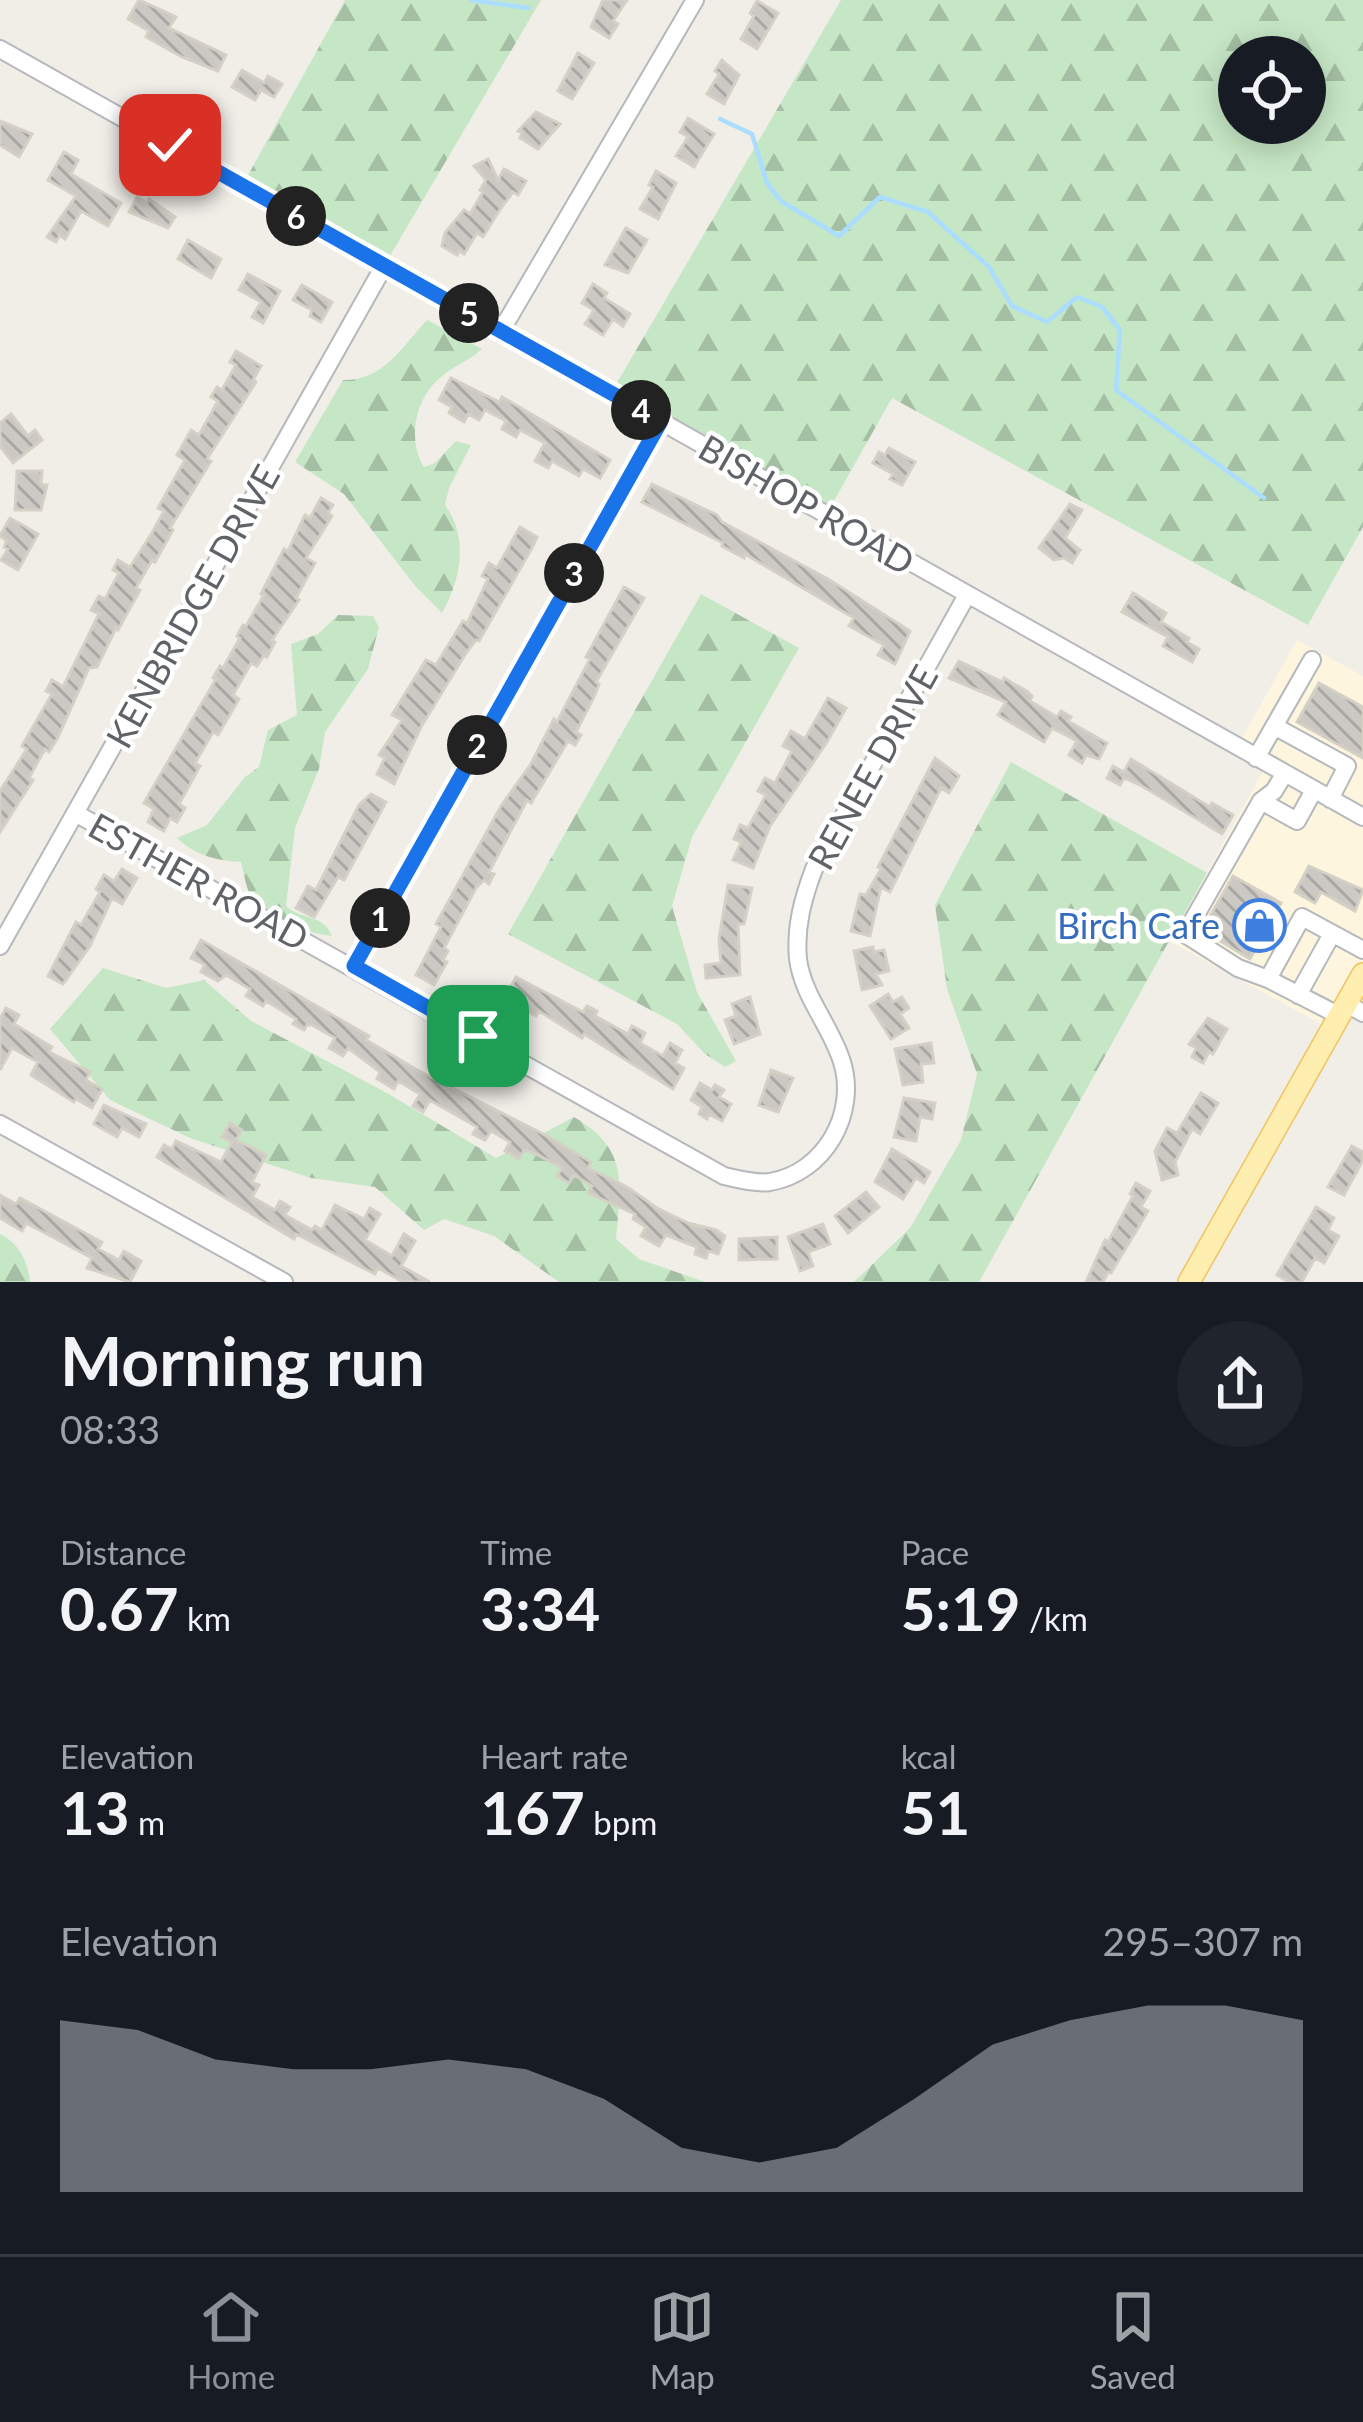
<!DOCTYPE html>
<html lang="en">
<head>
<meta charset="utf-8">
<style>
	body { margin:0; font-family:Lato,sans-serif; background:#20242c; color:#f1f3f6; height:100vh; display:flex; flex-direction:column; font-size:45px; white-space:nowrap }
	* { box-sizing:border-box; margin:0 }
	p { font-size:39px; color:#9ea1a6 }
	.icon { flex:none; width:66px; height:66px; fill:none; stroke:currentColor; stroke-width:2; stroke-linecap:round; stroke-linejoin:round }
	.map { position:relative; height:1282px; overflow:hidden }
	.sheet { display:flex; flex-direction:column; background:#171b24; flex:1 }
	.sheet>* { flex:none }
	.buttons { position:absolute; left:1218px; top:36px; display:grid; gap:24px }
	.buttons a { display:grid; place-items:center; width:108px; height:108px; border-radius:50%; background:#171b24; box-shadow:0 6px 30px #0003; font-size:60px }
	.pin { position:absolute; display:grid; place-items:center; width:102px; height:102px; color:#fff; margin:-51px; border-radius:24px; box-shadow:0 6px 18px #0006 }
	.km { position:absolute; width:60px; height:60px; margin:-30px; border-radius:50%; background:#222; color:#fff; font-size:33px; line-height:60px; text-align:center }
	.round { display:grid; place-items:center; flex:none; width:126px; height:126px; border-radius:63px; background:#20242c }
	.headline { display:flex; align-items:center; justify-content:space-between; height:204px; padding:0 60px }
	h1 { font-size:66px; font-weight:700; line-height:90px }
	.figures { display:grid; grid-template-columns:repeat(3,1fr); gap:18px; height:204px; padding:12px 60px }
	.figures div { display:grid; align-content:center }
	.figures b { font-size:60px; font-weight:700 }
	.figures small { font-size:33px; font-weight:400 }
	.figures p { font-size:33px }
	.chart { height:336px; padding:24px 60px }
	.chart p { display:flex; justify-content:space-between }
	.chart svg { width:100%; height:216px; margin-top:12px; fill:#8c9099; opacity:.7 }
	.menu { display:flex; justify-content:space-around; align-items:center; height:168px; border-top:3px solid #363941; background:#171b24; font-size:33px; color:#9ea1a6 }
	.menu a { display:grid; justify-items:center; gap:6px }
	.menu .selected { color:#8c9099 }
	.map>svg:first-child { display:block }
	.commercial { fill:#fef5df }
	.forest { fill:url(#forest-firs); fill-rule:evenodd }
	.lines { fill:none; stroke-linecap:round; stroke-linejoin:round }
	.stream { stroke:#aaddfe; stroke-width:4.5 }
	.building { fill:url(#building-back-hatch); stroke:#d5d0c6; stroke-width:3 }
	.minor-casing { stroke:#b5b8bc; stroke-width:20 }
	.major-casing { stroke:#f1c260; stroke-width:24 }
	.minor { stroke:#fff; stroke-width:16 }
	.major { stroke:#feeeaf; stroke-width:21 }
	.route-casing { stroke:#fff; stroke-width:24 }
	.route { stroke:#1a73e8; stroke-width:15 }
	.labels { text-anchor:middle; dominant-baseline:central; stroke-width:9; stroke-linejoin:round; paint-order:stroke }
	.street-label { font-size:36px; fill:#5f6367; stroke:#fff }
	.shop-label { font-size:36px; fill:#366cbe; stroke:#fff; text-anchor:end }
</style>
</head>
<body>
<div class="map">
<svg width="1363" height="1282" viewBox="0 0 1363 1282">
	<defs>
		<pattern id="forest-firs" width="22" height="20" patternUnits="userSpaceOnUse" patternTransform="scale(3)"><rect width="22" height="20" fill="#c6e7c5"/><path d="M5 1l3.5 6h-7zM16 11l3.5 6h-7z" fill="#a4bfa4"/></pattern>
		<pattern id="building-back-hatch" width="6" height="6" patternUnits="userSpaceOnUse" patternTransform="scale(3)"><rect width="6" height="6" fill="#ccc9c4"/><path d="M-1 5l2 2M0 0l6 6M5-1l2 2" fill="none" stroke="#a9a7a3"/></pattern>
	</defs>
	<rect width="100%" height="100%" fill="#f1eee8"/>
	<path class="commercial" d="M1297,640L1363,676V1013L1347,1004L1332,1030L1169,941L1267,764L1237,747Z"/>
	<path class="forest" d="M345,0H541L384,266L242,186Z
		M841,0H1363V527L1308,625L892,398L826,515L611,393ZM1239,57H1305V123H1239Z
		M427,320L482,349C469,361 453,366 441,377C415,398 407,440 424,467L435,463L456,441L471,445L449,488L445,505C469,537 461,580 442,613L416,587L344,494L295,462L343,380C383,381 402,347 427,320Z
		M701,594L799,648L692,837L672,906L697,992L736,1061L725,1067L705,1054L677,1024L508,934Z
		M338,615L373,616L379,627L368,669L325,732L319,769L295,828L286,906C301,920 324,914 332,936C308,933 267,922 253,900C246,890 244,873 241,862C215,860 196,856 177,838L207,825L245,777L259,767L268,730L297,715L291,644L318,634Z
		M1011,762L1207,873L979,1282H854L910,1228L961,1140L977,1074L947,989L935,905Z
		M103,968L166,988L204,980L251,1021L387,1093L496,1158L574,1117C629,1149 621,1183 616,1239L639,1259L705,1282H559L494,1236L444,1219L424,1230L375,1187L311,1178L190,1138L110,1100L50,1029Z
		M0,1234C19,1243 28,1261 30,1282H0Z"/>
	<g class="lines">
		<path class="stream" d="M471,0L528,8
			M720,119L752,134L767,183L781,201L839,236L880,197L928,212L989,267L1012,306L1047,322L1077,297L1102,307L1120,330L1116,390L1264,498"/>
	</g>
	<path class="building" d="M139,0L176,17L169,28L226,55L218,71L182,57L146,37L149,31L128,19Z
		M603,0H627L613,21L618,24L609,38L591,27Z
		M757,1L778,13L757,49L741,39L754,16L750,13Z
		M578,53L594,63L572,99L558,91Z
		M722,60L739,75L724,104L707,94L719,74L715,71Z
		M242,70L264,83L268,76L282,84L274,97L261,90L255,100L232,87Z
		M536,112L560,124L538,149L520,138L522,133L518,131Z
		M688,118L714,134L694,167L676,156L688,137L680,132Z
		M0,121L32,134L19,157L0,145Z
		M64,152L78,160L71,174L121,203L108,226L81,211L65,239L60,235L56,242L47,237L76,196L48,180Z
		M488,159L498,180L504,169L526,181L518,195L513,192L499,211L483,237L477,233L464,254L459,251L457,255L442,246L445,233L464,210L470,214L483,192L480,190L486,180L474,166Z
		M656,171L676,183L658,219L640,209L653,187L649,185Z
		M137,197L147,203L149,199L175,217L168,228L129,212Z
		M626,228L647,240L628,273L605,265Z
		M188,240L221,259L211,278L178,259Z
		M248,274L280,291L263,323L252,317L261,302L239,290Z
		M593,284L607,293L604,298L630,314L623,326L613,319L603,335L585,324L594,310L582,303Z
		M302,285L332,302L321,322L310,316L312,310L293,300Z
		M236,351L261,366L253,380L256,382L207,459L211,461L170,528L173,530L155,562L152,560L136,588L140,590L118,630L116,628L97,667L89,668L57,739L49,752L45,749L29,778L33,780L0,832V791L27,749L22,746L52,694L46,691L52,680L63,687L99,614L91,610L99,596L105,599L119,573L113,570L118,560L130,567L152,533L164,511L158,508L185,460L177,455L191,430L199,435L218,401L211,397L217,387L222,390L236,365L230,362Z
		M451,378L499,402L502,397L610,460L600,478L583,469L579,476L552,461L548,468L535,461L545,443L520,430L516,437L502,429L506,421L485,410L479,420L468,414L464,422L449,413L452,407L439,400Z
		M11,414L28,436L35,430L42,440L13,463L0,446V423Z
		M889,448L915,462L902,485L890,479L893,474L873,463L879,452L885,455Z
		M17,471H42L41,485H47L41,510H15Z
		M652,484L717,515L722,522L828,579L910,631L895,664L878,655L884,645L849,626L854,618L745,554L744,558L722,546L723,543L642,502Z
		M321,498L333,505L328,513L332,516L306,558L315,563L296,598L299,600L272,640L275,642L267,657L264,655L257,666L251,663L233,695L239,699L218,735L213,732L195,763L200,766L179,804L185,808L177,822L170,818L164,831L148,822L154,809L144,803L216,679L213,678L220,666L223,668L240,638L237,636L243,625L246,626L264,595L261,594L284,549L288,551L305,515L310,518Z
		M1070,504L1082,510L1065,538L1080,550L1072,563L1064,558L1054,560L1039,548Z
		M10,518L38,534L18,570L1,560L8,549L4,547L7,541L0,536Z
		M520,527L537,537L533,546L479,641L476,640L466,653L421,727L394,784L377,774L385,758L379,755L402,720L392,715L426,660L436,665L463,621L467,624L488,579L482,576L489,563L497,568Z
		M624,587L644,598L596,682L599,684L595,695L576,732L581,735L575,745L568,741L531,803L527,800L489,872L494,874L489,884L484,880L476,888L444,948L448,951L443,960L447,962L434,985L416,975L441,927L436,924L501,806L531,764L554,719L557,722L590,659L586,657Z
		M1133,593L1166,613L1161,622L1189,638L1187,642L1199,649L1192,662L1163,646L1168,637L1122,612Z
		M959,661L1003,682L1004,678L1028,692L1032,696L1030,701L1057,717L1061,711L1071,717L1068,721L1107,743L1099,759L1086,755L1082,763L1069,755L1077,741L1052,728L1044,742L998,715L1006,702L949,678Z
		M1319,683L1363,707V758L1297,722Z
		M828,698L846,708L827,742L770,826L753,868L733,860L741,842L734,839L740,825L748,828L766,795L758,791L765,778L775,783L792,751L783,746L791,731L805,739Z
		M935,758L959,776L949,793L941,788L890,892L881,887L870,936L851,931L860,894L866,895L881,869L878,867Z
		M1131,759L1210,807L1212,803L1233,815L1222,834L1142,786L1124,778L1120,785L1107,778L1113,766L1124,772Z
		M371,794L386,802L344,880L338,877L314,917L296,908L308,886L316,890L359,805Z
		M1309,866L1363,890L1355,911L1321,892L1315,903L1295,892Z
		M122,869L137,878L122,904L112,898L90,946L63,984L48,976L76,922L81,925L100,892L96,889L104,875L114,881Z
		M1233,876L1281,903L1250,959L1202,930Z
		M728,885L752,888L744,924H738L740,975L706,978L705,965L721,963L719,939Z
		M201,940L369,1036L366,1040L421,1072L547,1136L591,1162L588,1168L627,1187L657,1208L688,1223L716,1230L725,1236L718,1254L709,1251L706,1258L695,1254L697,1247L666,1235L659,1246L641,1236L646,1227L633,1219L635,1214L588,1193L592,1186L574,1175L569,1183L557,1176L562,1168L536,1154L524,1150L519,1159L505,1151L510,1142L491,1131L485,1140L473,1134L477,1127L430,1100L423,1112L413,1106L420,1094L398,1081L394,1089L377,1079L380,1072L348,1048L343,1056L329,1048L335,1038L312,1025H307L304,1030L293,1024L296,1019L266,1001L263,1006L246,996L250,989L226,975L218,981L201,972L205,965L191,958Z
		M873,947L874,952L884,950L889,971L876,974L882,985L862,990L854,951Z
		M516,977L583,1012L587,1006L597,1011L595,1016L628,1034L632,1026L645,1033L640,1043L663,1056L670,1043L682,1050L675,1063L684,1068L673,1089L584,1034L582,1038L539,1011L536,1016L518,1006L519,1003L506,996Z
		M888,994L893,1002L902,997L909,1008L900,1014L909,1028L891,1039L870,1006Z
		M750,997L760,1034L734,1044L725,1020L736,1016L732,1004Z
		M6,1008L19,1015L14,1024L52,1047L49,1052L90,1072L86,1080L102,1089L92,1108L76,1099L74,1102L31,1075L38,1062L12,1048L0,1070V1019Z
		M1208,1018L1227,1029L1213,1054L1209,1052L1203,1063L1192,1057L1196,1048L1189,1044Z
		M931,1043L934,1063L921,1064L923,1082L903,1085L895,1049Z
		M771,1070L793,1078L778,1112L759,1105Z
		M700,1083L712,1090L715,1085L724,1090L719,1097L731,1104L722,1121L709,1114L707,1119L699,1114L702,1107L691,1100Z
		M1201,1093L1218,1103L1200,1134L1192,1129L1175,1162L1178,1175L1162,1180L1155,1151L1167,1128L1177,1133Z
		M904,1098L935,1103L932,1119L920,1117L916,1141L894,1137Z
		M104,1105L146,1124L139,1137L122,1128L117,1137L94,1124Z
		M230,1123L242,1130L236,1140L266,1155L252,1182L259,1185L252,1197L275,1210L280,1201L290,1207L285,1215L312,1230L315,1226L322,1230L335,1205L364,1219L370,1208L380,1214L365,1240L392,1256L404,1234L415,1241L401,1266L430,1282H403L378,1268L375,1274L296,1234L294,1239L157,1157L164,1145L172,1149L176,1141L221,1162L232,1142L222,1137Z
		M1352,1146L1363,1152V1160L1344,1195L1328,1187Z
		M892,1149L930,1172L924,1183L916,1178L903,1199L875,1182Z
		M1136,1183L1150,1191L1141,1207L1148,1211L1111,1273L1108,1272L1103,1282H1086L1105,1240L1108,1242L1133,1196L1130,1194Z
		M866,1192L879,1207L848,1233L835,1216Z
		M0,1195L16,1204L20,1198L83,1232L102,1242L98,1249L119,1260L124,1251L141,1261L130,1282L87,1268L92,1258L26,1223L22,1231L0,1218Z
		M1316,1207L1334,1218L1328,1230L1339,1236L1324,1263L1315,1258L1302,1282H1289L1277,1275Z
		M823,1224L830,1244L808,1252L813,1266L800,1271L788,1237Z
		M777,1237V1259L739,1260V1239Z"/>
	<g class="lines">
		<defs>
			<path id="minor" d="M0,49L1363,817
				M501,331L695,0
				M1274,726L1347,766L1330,799
				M1256,758L1312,660
				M1261,801L1297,821L1314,790
				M75,813L724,1176C738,1179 756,1184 770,1182C824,1173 858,1114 842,1062C831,1026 803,997 798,959C795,927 803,898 814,869L967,595
				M0,946L384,266
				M354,966L661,421
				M1268,979L1238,968L1185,934L1261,801L1274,791L1285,773
				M1298,995L1332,934
				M1347,1004L1363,1013
				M1340,1016L1268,979L1302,917L1363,950
				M0,1124L284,1282"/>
			<path id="major" d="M1189,1282L1363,974"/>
		</defs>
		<use href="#minor" class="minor-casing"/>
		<use href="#major" class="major-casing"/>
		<use href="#minor" class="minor"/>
		<use href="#major" class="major"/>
	</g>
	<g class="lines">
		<defs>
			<path id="route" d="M170,145L661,421L354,966L478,1036"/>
		</defs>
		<use href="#route" class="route-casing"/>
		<use href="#route" class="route"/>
	</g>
	<defs>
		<symbol id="shop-ring" viewBox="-11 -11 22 22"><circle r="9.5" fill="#fff" stroke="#3f7fe0" stroke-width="1.5"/><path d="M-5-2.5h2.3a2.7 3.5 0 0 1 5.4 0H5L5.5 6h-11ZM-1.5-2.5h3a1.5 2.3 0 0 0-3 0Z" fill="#3f7fe0"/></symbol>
	</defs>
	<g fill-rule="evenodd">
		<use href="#shop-ring" x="1230" y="896" width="59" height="59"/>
	</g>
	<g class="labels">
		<g class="street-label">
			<text transform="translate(807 504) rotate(30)">BISHOP ROAD</text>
			<text transform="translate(192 606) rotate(-61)">KENBRIDGE DRIVE</text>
			<text transform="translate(872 767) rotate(-61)">RENEE DRIVE</text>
			<text transform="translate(199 881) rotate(29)">ESTHER ROAD</text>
		</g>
		<g class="shop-label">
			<text x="1220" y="925">Birch Cafe</text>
		</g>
	</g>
</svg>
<div class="buttons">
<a><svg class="icon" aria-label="locate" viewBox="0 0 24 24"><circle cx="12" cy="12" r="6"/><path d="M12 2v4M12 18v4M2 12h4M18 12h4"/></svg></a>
</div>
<div class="pin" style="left:478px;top:1036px;background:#1e9e55"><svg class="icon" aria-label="arrive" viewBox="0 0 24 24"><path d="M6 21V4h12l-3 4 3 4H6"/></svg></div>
<div class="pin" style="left:170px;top:145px;background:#d93025"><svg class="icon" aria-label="check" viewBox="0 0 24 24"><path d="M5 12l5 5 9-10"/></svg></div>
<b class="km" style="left:380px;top:918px">1</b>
<b class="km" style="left:477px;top:745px">2</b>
<b class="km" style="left:574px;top:573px">3</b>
<b class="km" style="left:641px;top:410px">4</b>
<b class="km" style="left:469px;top:313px">5</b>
<b class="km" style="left:296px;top:216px">6</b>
</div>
<section class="sheet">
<div class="headline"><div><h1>Morning run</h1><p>08:33</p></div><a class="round"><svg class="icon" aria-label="share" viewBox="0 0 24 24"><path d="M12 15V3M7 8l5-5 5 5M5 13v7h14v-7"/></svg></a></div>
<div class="figures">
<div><p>Distance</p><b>0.67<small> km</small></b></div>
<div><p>Time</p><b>3:34</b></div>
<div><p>Pace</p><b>5:19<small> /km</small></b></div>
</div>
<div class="figures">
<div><p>Elevation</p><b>13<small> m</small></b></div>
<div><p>Heart rate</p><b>167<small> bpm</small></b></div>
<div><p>kcal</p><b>51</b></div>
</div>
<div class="chart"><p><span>Elevation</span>295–307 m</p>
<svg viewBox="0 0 160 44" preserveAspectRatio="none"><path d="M0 44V9L10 11L20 17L30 19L40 19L50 17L60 19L70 25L80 35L90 38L100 35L110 25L120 14L130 9L140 6L150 6L160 9V44z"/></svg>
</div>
</section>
<nav class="menu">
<a class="selected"><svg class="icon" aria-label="home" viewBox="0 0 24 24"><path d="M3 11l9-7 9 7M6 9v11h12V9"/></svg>Home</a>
<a><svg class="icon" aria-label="map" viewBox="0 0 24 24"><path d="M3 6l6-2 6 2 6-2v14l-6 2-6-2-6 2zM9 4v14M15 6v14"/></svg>Map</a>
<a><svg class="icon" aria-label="saved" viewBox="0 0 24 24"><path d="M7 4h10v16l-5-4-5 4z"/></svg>Saved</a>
</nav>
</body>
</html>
